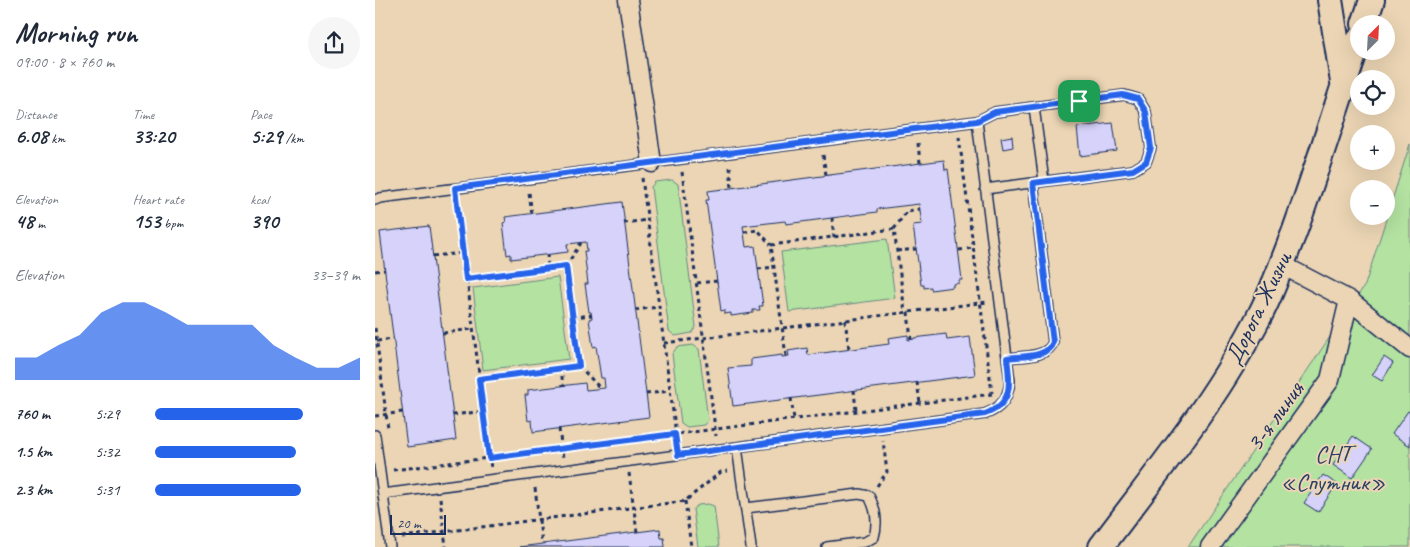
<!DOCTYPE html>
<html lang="en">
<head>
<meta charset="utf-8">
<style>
	body { margin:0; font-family:Caveat,sans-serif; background:#f6f6f7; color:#1f2937; height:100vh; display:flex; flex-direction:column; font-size:19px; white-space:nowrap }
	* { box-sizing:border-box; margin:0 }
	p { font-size:16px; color:#747a83 }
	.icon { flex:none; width:28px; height:28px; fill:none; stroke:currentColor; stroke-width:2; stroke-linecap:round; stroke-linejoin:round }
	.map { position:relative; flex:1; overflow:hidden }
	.panel { display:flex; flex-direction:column; background:#fff; width:375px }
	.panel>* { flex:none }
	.needle { width:32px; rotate:24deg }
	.fabs { position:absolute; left:975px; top:15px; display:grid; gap:10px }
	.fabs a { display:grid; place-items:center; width:45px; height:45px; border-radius:50%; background:#fff; box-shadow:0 5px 20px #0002; font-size:25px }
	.scale { position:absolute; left:15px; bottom:12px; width:56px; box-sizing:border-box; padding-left:5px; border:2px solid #1b2f5e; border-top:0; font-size:14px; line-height:18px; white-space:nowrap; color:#1b2f5e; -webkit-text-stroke:4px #ebd5b4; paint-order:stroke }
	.pin { position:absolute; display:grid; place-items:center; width:42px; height:42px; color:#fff; margin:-21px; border-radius:10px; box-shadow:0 2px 8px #0006 }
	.round { display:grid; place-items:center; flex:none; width:52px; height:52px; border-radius:26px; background:#f6f6f7 }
	.headline { display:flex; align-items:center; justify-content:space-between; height:85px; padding:0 15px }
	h1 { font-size:28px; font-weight:600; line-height:38px }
	.metrics { display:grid; grid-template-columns:repeat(3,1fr); gap:8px; height:85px; padding:5px 15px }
	.metrics div { display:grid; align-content:center }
	.metrics b { font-size:21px; font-weight:600 }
	.metrics small { font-size:14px; font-weight:400 }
	.metrics p { font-size:14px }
	.chart { height:140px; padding:10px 15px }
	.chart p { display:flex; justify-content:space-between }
	.chart svg { width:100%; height:90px; margin-top:5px; fill:#2563eb; opacity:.7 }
	ul { padding:0 15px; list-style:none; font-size:16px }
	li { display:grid; grid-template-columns:80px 60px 1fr; align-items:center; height:38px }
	li i { height:12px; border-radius:6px; background:#2563eb }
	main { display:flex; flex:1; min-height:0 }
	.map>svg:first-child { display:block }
	.green { fill:#b3e2a1; stroke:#678880 }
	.building { fill:#d6d2fa; stroke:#1b2f5e }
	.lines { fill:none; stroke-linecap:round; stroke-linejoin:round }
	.lane-casing { stroke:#1b2f5e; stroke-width:12 }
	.street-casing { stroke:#1b2f5e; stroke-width:21 }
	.secondary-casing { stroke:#1b2f5e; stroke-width:28 }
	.path { stroke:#1b2f5e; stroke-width:3; stroke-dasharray:4 4; stroke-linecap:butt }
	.lane { stroke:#ebd5b4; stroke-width:9 }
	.street { stroke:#ebd5b4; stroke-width:18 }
	.secondary { stroke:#ebd5b4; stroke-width:24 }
	.route-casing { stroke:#fff; stroke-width:10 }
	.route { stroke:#2563eb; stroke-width:6 }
	.labels { text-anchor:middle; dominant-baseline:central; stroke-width:4; stroke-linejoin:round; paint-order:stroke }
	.street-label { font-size:24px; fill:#1b2f5e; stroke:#ebd5b4 }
	.park-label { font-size:24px; fill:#2a4165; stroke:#ebd5b4 }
</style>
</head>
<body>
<main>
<section class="panel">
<div class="headline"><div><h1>Morning run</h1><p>09:00 · 8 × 760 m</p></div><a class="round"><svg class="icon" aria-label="share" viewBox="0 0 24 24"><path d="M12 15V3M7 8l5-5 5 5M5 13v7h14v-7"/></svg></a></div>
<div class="metrics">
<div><p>Distance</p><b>6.08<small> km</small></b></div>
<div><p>Time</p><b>33:20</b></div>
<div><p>Pace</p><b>5:29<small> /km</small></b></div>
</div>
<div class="metrics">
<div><p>Elevation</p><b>48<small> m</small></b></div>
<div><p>Heart rate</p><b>153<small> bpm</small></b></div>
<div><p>kcal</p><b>390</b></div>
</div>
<div class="chart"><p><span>Elevation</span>33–39 m</p>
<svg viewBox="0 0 160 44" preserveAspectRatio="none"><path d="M0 44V33L10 33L20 27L30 22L40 11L50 6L60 6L70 11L80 17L90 17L100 17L110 17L120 27L130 33L140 38L150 38L160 33V44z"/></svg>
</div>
<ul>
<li><b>760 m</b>5:29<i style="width:72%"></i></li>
<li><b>1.5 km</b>5:32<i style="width:69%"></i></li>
<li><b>2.3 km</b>5:31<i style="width:71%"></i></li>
</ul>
</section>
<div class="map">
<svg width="1035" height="547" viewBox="0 0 1035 547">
	<rect width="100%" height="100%" fill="#ebd5b4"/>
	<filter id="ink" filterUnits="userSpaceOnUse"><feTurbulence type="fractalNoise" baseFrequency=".02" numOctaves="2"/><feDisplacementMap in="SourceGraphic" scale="10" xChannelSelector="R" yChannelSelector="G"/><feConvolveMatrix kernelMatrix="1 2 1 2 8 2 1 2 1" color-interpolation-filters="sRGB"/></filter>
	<g filter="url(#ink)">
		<path class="green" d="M1035,144V547H813L990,285Z
			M297,180L303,184L321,327L317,333L300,336L294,331L276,187L280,182Z
			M512,239L520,298L414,312L406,252Z
			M183,277L194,359L108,370L98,288Z
			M318,345L324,349L333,420L329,425L312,427L306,423L297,354L302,347Z
			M333,504L339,506L344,547H323L318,509L323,505Z"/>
		<path class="building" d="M738,123L742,151L705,156L702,127Z
			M637,136L638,147L628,149L626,138Z
			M569,160L570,170L573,169L587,280H584V283L578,284V287L556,290V287L549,288V285H546L538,225L547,224L544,204L502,209V212L411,224L410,221L368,226L371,247L380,246L388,306H384L385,310H378V313L356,316V313L349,314V310L346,311L331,200H334L333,191Z
			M247,202L274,417L158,432L157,420L153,421L150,395H153V390L210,383L211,390L230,388L229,378H226L221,346L218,347L214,319L217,318L216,312H214L210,284H213L209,251H212L211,242L192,244L193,252L136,259V254L132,255L128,223L131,222L130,217Z
			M54,226L81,440L32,447L5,232Z
			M571,334L572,340L595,337L600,375L358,406L353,368L376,366V359L407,355V357L414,356L413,351L432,348L433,355L514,344L513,338L533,335V340L539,339V338Z
			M1009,357L1018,363L1007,381L997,375Z
			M1033,411L1035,412V446L1017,434Z
			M978,436L997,449L977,478L958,465Z
			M948,475L962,484L943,512L929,503Z
			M285,529L286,538H289L290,547H144Z"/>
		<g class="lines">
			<defs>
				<path id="lane" d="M659,107L669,181
					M0,200L5,198L602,121L620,112L749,95L763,99L771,112L776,148L771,162L758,170L610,189
					M632,358C647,356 673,358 678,342L658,183
					M0,435L15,547
					M362,447L376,547
					M8,494L610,414C627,408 633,398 635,381L602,121
					M371,508L484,494L494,496C501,509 503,523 499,537L490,542L452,547"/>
				<path id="street" d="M253,0L277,163
					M907,265L974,300L1035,349
					M835,547L955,380L974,300"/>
				<path id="secondary" d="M955,0L968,82
					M989,24L997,0
					M726,547C783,471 843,398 886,313C899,288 908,260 919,233C942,169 962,104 984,40"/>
			</defs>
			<use href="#lane" class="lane-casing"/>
			<use href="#street" class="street-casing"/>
			<use href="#secondary" class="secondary-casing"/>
			<path class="path" d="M584,137L617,393
				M543,143L545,163
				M448,155L451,175
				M355,167L357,188
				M307,172L341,436
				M267,178L302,442
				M154,193L157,214
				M82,201L116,468
				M457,218L459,237
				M249,223L273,220
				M519,229L532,211L545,209
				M369,232L383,230L396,245
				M584,250L598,248
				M522,251L541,249
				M172,254L173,268
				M58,256L88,253
				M191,266L206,243
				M383,269L399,267
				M0,271L10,270
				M91,279L191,266L204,366L104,379
				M322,283L342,281
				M260,310L284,307
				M533,312L536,340
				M198,317L217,315
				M470,320L474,349
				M0,328L13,429
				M68,333L98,329
				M2,341L19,339
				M289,343L613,302
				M411,356L396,245L519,229L530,312
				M204,366L225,388
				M186,368L188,386
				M542,382L545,403
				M479,390L481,411
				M271,394L295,391
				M416,398L419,419
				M78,415L109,411
				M0,416L28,412
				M184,429L188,458
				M18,470L617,394
				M254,473L262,532
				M502,486L512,472L508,441
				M160,488L167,544
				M65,498L71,547
				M310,501L316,547
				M27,537L310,501L346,472L353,471"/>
			<use href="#lane" class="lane"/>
			<use href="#street" class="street"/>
			<use href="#secondary" class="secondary"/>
		</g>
	</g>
	<g class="lines" filter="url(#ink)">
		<defs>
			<path id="route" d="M748,95L763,99L771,112L776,148L771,162L758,170L658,183L678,342C673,358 647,356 632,358C635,383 639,403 610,414L303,455L300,434L114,458L104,379L204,366L191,266L91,279L80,188L602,121L620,112Z"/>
		</defs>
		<use href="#route" class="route-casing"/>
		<use href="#route" class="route"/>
	</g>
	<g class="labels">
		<g class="street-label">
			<text transform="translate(883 308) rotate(-64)">Дорога Жизни</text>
			<text transform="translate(900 416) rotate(-54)">3-я линия</text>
		</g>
		<g class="park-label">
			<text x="958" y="454">СНТ<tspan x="958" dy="28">«Спутник»</tspan></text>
		</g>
	</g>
</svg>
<div class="fabs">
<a><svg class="needle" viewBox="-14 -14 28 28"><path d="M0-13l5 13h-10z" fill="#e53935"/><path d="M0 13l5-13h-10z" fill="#747a83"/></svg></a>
<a><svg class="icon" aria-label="locate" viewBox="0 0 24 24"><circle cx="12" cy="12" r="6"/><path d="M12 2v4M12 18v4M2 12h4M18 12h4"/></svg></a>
<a>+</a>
<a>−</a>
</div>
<div class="scale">20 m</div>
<div class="pin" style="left:704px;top:101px;background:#1e9e55"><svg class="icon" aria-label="arrive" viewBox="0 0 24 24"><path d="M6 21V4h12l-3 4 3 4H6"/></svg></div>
</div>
</main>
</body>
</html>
